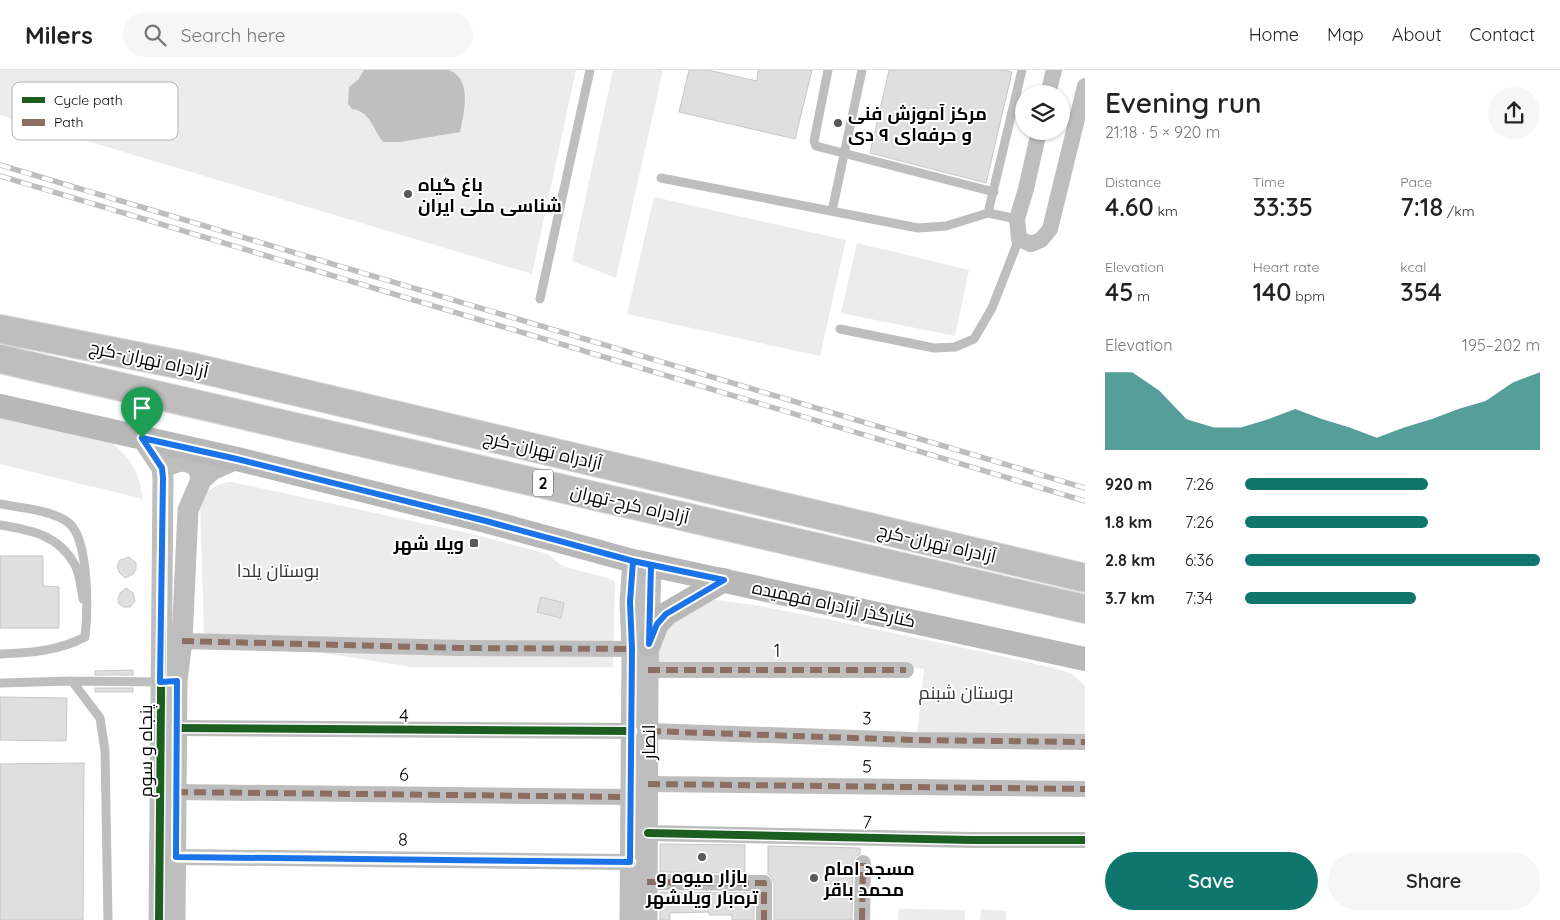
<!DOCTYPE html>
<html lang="en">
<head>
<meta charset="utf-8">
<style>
	body { margin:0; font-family:Quicksand,Cairo,sans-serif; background:#f6f6f6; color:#222; height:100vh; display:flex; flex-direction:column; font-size:19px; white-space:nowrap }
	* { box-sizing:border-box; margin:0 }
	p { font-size:16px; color:#767676 }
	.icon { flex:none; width:28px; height:28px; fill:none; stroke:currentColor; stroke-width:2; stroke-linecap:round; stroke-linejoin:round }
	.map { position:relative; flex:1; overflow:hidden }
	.sheet { display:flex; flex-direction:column; background:#fff; width:475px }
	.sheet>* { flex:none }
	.buttons { position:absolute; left:1015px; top:15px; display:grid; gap:10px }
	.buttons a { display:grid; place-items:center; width:55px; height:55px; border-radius:50%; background:#fff; box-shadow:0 1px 4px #0004; font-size:25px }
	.pin { position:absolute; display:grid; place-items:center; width:42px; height:42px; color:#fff; margin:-51px -21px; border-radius:50% 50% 50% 0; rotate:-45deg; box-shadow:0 0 5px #0007 }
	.pin .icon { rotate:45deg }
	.round { display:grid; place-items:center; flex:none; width:52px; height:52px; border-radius:26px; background:#f6f6f6 }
	.headline { display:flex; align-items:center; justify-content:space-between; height:85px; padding:0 20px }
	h1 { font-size:28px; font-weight:600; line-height:38px }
	.figures { display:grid; grid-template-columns:repeat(3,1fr); gap:8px; height:85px; padding:5px 20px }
	.figures div { display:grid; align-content:center }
	.figures b { font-size:25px; font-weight:600 }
	.figures small { font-size:14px; font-weight:400 }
	.figures p { font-size:14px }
	.chart { height:140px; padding:10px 20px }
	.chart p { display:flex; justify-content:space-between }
	.chart svg { width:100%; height:90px; margin-top:5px; fill:#0f766e; opacity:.7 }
	.cta { display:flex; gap:10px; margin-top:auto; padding:10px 20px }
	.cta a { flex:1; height:58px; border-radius:30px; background:#0f766e; color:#fff; font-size:20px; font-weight:600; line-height:58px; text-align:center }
	.cta a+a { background:#f6f6f6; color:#222 }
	ul { padding:0 20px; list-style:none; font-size:16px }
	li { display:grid; grid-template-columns:80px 60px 1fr; align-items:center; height:38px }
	li i { height:12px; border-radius:6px; background:#0f766e }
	header { display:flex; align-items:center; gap:30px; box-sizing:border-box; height:70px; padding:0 25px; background:#fff; border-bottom:1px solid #e0e0e0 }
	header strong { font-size:24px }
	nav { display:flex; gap:28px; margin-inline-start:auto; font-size:18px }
	.search { width:350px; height:45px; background:#f6f6f6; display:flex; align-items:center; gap:12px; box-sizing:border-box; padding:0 18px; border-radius:28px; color:#767676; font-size:19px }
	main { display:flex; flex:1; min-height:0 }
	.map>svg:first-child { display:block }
	.green { fill:#ececec }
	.water { fill:#bfbfbf }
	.building { fill:#dfdfdf; stroke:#c7c7c7 }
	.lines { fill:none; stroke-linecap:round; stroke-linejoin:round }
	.motorway-casing { stroke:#dbdbdb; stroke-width:30 }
	.service { stroke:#bebebe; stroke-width:9 }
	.minor { stroke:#bebebe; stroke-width:16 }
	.tertiary { stroke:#bebebe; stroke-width:21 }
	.secondary { stroke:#b8b8b8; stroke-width:24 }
	.motorway { stroke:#bebebe; stroke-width:28 }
	.rail-casing { stroke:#bebebe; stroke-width:5.5 }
	.rail { stroke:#fff; stroke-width:4; stroke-dasharray:11; stroke-linecap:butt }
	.quiet { stroke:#8d6e63; stroke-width:6; stroke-dasharray:12 6; stroke-linecap:butt }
	.cycleway-casing { stroke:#fff; stroke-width:11 }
	.cycleway { stroke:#1b5e20; stroke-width:8 }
	.route-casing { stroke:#fff; stroke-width:10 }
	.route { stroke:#1a73e8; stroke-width:6 }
	.poi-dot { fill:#595959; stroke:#fff; stroke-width:2 }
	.labels { text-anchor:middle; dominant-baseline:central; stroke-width:4; stroke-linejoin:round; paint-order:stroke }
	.shield { fill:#fff; stroke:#4c4c4c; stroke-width:1 }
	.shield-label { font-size:16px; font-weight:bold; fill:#000 }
	.poi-label { font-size:18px; font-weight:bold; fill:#000; stroke:#fff; text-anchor:start }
	.street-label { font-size:18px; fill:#000; stroke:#fff }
	.park-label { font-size:18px; fill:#333; stroke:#fff }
	.key { fill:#fff; stroke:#b2b2b2; stroke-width:1 }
	.key-label { font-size:14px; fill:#000 }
</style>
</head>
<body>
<header>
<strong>Milers</strong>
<div class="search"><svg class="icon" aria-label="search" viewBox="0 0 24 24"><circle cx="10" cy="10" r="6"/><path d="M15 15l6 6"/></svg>Search here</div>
<nav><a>Home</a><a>Map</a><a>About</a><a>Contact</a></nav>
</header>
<main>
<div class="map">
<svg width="1085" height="850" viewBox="0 0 1085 850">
	<rect width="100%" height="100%" fill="#fff"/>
	<path class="green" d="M0,0H576L532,204L0,45Z
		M613,0H663L616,208L572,191Z
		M654,127L846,170L820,286L627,244Z
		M857,173L969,200L955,266L841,243Z
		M0,347L112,373C133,391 139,402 143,429L0,394Z
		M232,412L472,464L548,484L562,496L611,509L615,512L613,597H411L204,564L200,428C209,419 219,412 232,412Z
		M716,530L754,535L831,550L983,582L1061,600L1072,604L1085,616V665H917L924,599L900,595L653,596L662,559L703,533Z
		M899,839L965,840V850H898Z
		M981,839L1006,841V850H980Z"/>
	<path class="water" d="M364,0H449C473,10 464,42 460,62L400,72H383C373,59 370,41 352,39L348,34L349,17L358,10Z"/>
	<path class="building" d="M689,0H708L757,11L758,0H812L795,69L679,42Z
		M889,0H1004L1012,2L986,113L870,83Z
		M0,486H43V516L59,517V558H0Z
		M129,487L136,493V499L133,504L125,508L119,502L117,496L120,490Z
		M126,518L133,523L135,531L130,537H124L119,534L118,529L120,523Z
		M541,527L564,533L561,548L537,542Z
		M133,600V605H95V601Z
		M95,618H133V622H95Z
		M0,627L67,628L66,671L0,670Z
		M84,693L83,850H0V694Z
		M660,774L745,775V803L660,802Z
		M768,776L860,778V784L855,787L853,793L852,850H774V813L772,808L768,804Z
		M660,822L754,823V850H732V845H709V842L670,843V850H660Z"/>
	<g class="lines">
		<defs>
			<path id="motorway" d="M0,259L192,297L1085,508
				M0,289L1085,539"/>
		</defs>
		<use href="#motorway" class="motorway-casing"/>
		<path class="service" d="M828,0L814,71L816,76L994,122
			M661,108L918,158L946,156L988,143L1017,149
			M832,141L862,0
			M988,143L1022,0
			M540,229L590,0
			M840,259L934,278L955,277L974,269L992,238L1019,169
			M0,434C18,437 57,441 70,454C89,472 88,542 85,567C58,581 30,583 0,584
			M0,455C31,460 59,465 75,495C80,504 81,518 83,529
			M72,611L100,648L105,681L108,850
			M0,613L72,611L160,612"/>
		<path class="minor" d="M1048,24L1054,0
			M1039,61L1026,119L1017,149L1019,169L1031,174L1041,170L1050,159L1085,16
			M182,571L461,578L632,579
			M648,600H906
			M177,658L632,661
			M649,661L913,670L1085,672
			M648,714L1085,719
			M176,722L631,727
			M648,763L972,770H1085
			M176,787L631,792
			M647,812L764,813V850
			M862,850L863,793"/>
		<path class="tertiary" d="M142,368L162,398L163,408L159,850
			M162,398C178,391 184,387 199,398L201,410
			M175,850L177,611L182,571L188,440L201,410L212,400L237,389
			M630,850L632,579L630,532L633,491
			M647,850L648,600L651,495"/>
		<path class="secondary" d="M0,336L237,389L486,451L633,491L1085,589
			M649,574L657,554L666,544L724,510"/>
		<use href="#motorway" class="motorway"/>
		<defs>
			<path id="rail" d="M0,95L1085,418
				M0,106L1085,431"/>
		</defs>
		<use href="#rail" class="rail-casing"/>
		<use href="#rail" class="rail"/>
		<path class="quiet" d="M182,571L461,578L632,579
			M648,600H906
			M649,661L913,670L1085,672
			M648,714L1085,719
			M176,722L631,727
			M647,812L764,813V850
			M862,850L863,793"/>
		<defs>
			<path id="cycleway" d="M142,368L162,398L163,408L159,850
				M177,658L632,661
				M648,763L972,770H1085
				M176,787L631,792"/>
		</defs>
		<use href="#cycleway" class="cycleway-casing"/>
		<use href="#cycleway" class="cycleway"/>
	</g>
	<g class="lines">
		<defs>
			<path id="route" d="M142,368L162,398L163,408L160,612L177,611L176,787L630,792L632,579L630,532L633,491L651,495L649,574L657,554L666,544L724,510L633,491L486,451L237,389L142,368"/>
		</defs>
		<use href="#route" class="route-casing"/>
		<use href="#route" class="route"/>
	</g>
	<g class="poi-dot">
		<circle cx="838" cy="53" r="5"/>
		<circle cx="408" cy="124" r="5"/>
		<rect x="469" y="468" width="10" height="10" rx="2.5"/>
		<circle cx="702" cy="787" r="5"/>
		<circle cx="814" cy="808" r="5"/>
	</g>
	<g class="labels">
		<rect class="shield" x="533" y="399.5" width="20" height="27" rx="4"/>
		<g class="shield-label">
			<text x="543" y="413">2</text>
		</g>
		<g class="poi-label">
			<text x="848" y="43">مرکز آموزش فنی<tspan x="848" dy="21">و حرفه‌ای ۹ دی</tspan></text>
			<text x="418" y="114">باغ گیاه‌<tspan x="418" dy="21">شناسی ملی ایران</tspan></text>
			<text x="464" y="473" text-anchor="end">ویلا شهر</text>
			<text x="824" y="798">مسجد امام<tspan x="824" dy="21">محمد باقر</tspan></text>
			<text x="702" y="806" text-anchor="middle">بازار میوه و<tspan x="702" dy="21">تره‌بار ویلاشهر</tspan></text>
		</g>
		<g class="street-label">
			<text transform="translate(149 289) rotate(12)">آزادراه تهران-کرج</text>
			<text transform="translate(543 380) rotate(13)">آزادراه تهران-کرج</text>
			<text transform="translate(630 434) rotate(13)">آزادراه کرج-تهران</text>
			<text transform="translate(937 473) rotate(13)">آزادراه تهران-کرج</text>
			<text transform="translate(834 534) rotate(12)">کنارگذر آزادراه فهمیده</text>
			<text x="777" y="580">1</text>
			<text x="404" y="645">4</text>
			<text transform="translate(867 648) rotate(2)">3</text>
			<text transform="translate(648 672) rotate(-90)">انصار</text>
			<text transform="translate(145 681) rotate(-90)">پنجاه و سوم</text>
			<text transform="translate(867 696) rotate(1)">5</text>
			<text transform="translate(404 704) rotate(1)">6</text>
			<text transform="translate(867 752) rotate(2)">7</text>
			<text transform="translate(403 769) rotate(1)">8</text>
		</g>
		<g class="park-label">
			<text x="278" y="500">بوستان یلدا</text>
			<text x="966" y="622">بوستان شبنم</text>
		</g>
	</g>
	<rect x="12" y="12" width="166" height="58" rx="8" class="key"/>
	<rect x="22" y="27" width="23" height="6" fill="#1b5e20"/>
	<rect x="22" y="49" width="23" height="7" fill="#8d6e63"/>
	<g class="key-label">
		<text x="54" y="35">Cycle path</text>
		<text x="54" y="57">Path</text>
	</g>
</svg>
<div class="buttons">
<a><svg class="icon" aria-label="layers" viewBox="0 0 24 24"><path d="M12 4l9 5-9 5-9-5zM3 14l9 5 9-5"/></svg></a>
</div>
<div class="pin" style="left:142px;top:368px;background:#1e9e55"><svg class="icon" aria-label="arrive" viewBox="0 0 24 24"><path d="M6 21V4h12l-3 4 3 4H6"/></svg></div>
</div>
<section class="sheet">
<div class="headline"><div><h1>Evening run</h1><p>21:18 · 5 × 920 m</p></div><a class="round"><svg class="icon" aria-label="share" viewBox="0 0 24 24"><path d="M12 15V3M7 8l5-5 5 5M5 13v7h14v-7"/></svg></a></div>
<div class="figures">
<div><p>Distance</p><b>4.60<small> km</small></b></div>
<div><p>Time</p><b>33:35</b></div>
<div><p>Pace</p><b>7:18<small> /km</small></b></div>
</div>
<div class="figures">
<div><p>Elevation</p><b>45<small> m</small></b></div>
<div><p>Heart rate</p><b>140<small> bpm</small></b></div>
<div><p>kcal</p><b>354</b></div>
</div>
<div class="chart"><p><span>Elevation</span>195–202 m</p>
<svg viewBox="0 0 160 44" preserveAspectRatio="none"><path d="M0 44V6L10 6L20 15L30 29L40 33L50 33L60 29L70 24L80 29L90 33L100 38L110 33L120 29L130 24L140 20L150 11L160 6V44z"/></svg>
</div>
<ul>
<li><b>920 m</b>7:26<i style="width:62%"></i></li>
<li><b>1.8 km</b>7:26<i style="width:62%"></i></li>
<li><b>2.8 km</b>6:36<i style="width:100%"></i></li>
<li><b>3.7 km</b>7:34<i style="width:58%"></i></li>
</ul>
<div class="cta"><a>Save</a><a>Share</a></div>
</section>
</main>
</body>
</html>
